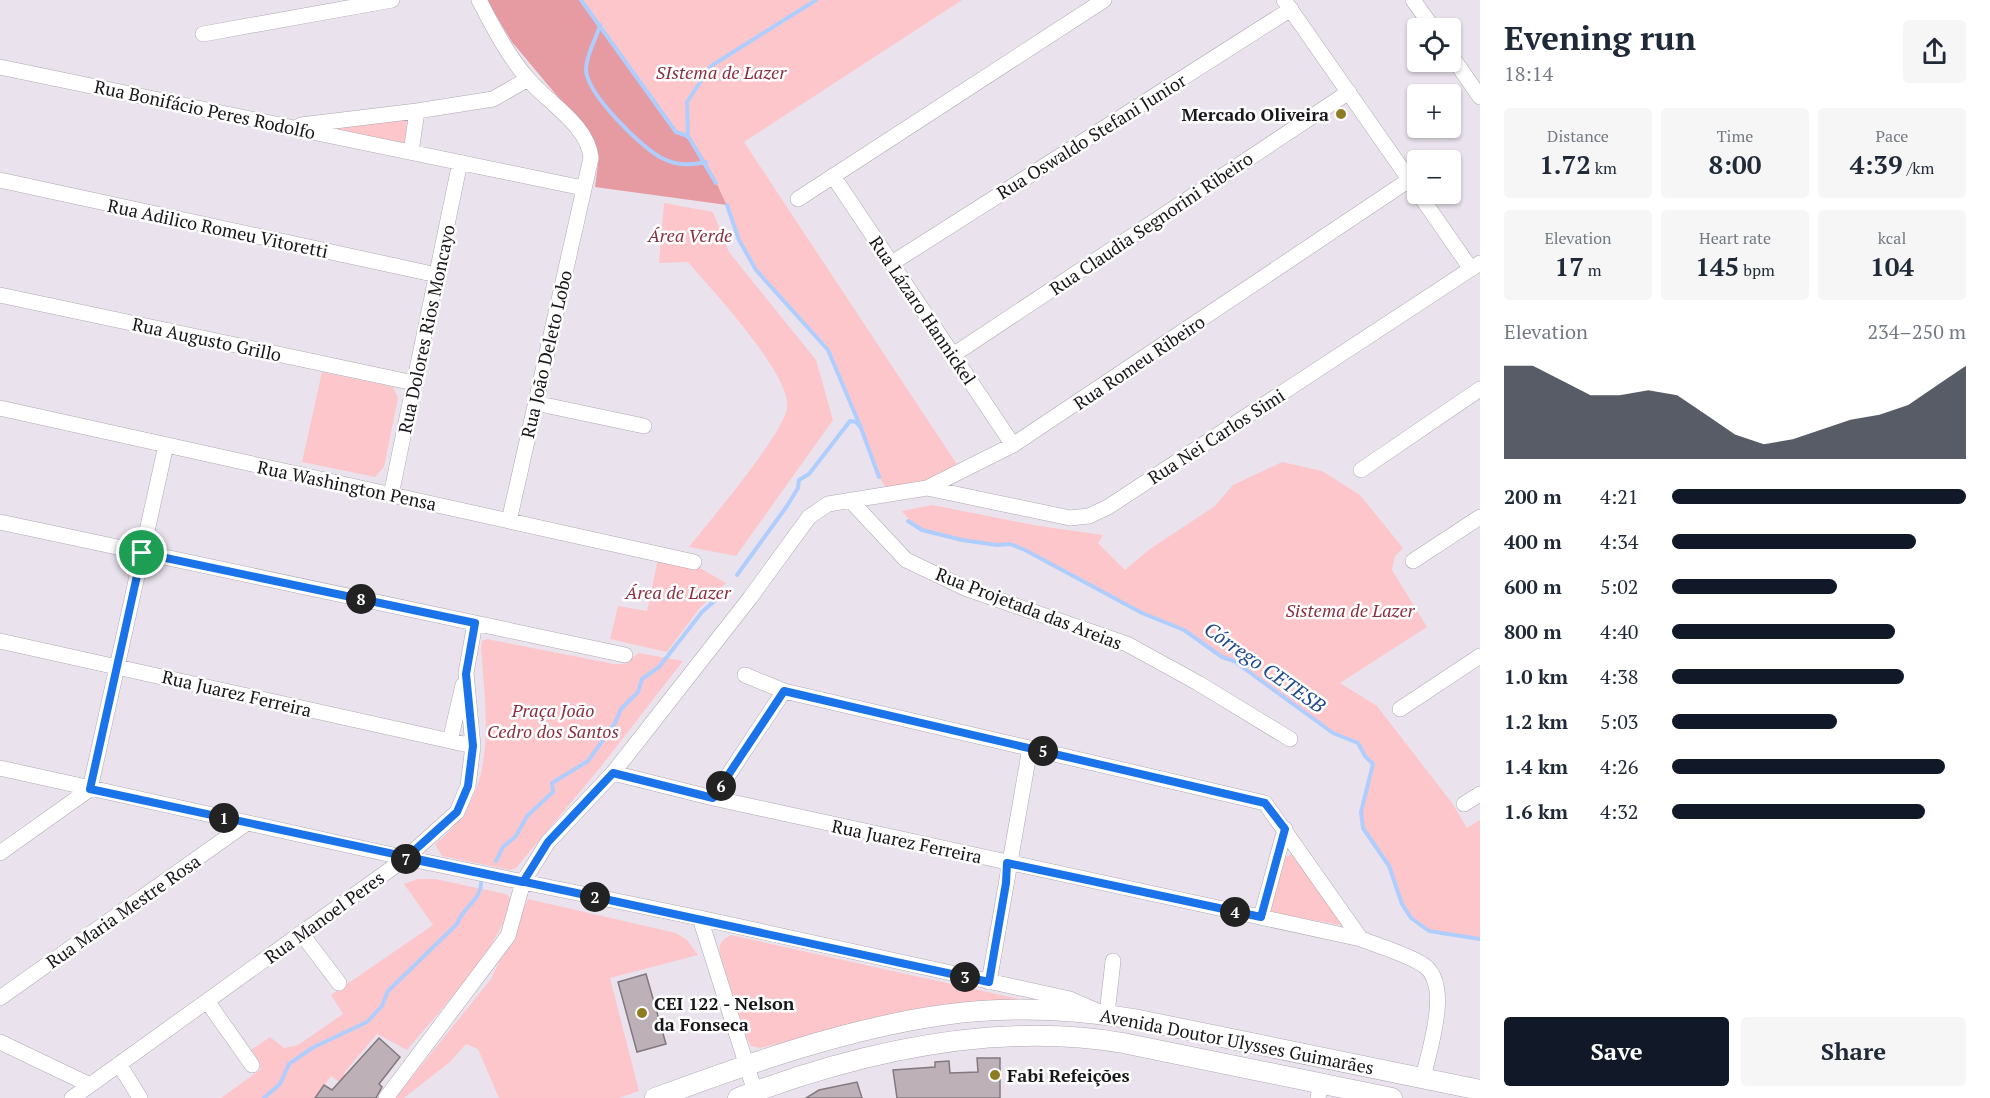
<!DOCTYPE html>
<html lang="en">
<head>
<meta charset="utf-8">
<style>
	body { margin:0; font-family:"PT Serif",serif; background:#f6f6f7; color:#1f2937; height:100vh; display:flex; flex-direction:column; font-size:22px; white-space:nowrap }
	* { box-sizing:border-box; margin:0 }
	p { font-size:20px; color:#747a83 }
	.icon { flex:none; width:33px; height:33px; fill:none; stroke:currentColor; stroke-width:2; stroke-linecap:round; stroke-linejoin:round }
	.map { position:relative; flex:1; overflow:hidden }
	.panel { display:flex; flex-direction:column; background:#fff; width:510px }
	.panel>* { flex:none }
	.fabs { position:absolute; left:1407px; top:18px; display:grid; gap:12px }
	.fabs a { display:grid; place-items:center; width:54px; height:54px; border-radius:6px; background:#fff; box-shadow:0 2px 4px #0004; font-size:30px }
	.pin { position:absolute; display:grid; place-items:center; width:51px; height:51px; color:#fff; margin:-26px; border:3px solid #fff; border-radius:50%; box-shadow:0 2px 6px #0007 }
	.km { position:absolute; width:30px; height:30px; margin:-15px; border-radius:50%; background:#222; color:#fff; font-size:16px; line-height:30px; text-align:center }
	.round { display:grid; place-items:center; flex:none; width:63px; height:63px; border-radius:6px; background:#f6f6f7 }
	.head { display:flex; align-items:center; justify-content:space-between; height:102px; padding:0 24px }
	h1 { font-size:33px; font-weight:700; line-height:45px }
	.metrics { display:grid; grid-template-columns:repeat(3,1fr); gap:9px; height:102px; padding:6px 24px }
	.metrics div { display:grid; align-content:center; border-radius:6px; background:#f6f6f7; text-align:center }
	.metrics b { font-size:26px; font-weight:700 }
	.metrics small { font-size:16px; font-weight:400 }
	.metrics p { font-size:16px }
	.chart { height:168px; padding:12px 24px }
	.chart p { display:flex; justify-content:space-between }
	.chart svg { width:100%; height:108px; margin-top:6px; fill:#111827; opacity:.7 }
	.action { display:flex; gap:12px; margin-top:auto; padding:12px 24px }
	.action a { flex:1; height:69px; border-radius:6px; background:#111827; color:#fff; font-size:24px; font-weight:700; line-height:69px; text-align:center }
	.action a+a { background:#f6f6f7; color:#1f2937 }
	ul { padding:0 24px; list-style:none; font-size:20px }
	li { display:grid; grid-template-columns:96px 72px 1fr; align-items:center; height:45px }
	li i { height:15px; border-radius:8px; background:#111827 }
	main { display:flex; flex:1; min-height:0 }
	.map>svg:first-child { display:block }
	.green { fill:#fdc6ca }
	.forest { fill:#e69aa1 }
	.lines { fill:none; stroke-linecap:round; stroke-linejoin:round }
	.stream { stroke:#afcefd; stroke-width:4 }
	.building { fill:#bdb0b7; stroke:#83787e; stroke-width:1.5 }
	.minor-casing { stroke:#afa8b2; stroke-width:16 }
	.major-casing { stroke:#afa8b2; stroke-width:21 }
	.minor { stroke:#fff; stroke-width:15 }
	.major { stroke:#fff; stroke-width:20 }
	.route-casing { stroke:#fff; stroke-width:12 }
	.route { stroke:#1a73e8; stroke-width:8 }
	.poi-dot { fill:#8e7c23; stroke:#fff; stroke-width:2 }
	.labels { text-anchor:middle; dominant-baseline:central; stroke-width:5; stroke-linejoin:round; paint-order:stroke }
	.park-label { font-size:18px; font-style:italic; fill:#8a3041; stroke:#fff }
	.street-label { font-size:18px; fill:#19161a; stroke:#fff }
	.poi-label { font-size:18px; font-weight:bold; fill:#19161a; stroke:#fff; text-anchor:start }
	.water-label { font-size:20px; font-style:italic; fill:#1f4a8e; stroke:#fff }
</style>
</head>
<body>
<main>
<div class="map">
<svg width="1480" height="1098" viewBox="0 0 1480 1098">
	<rect width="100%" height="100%" fill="#eae3ee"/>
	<path class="green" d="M581,0H962L744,142L958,466L942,477L888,491L879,477L828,350L756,270L739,240L727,205L706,162L688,137L676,132Z
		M407,117L405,148L326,129Z
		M664,203L713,212L729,252L816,360L833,420L736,556L689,547C709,521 783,435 787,408C792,375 710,288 688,262L659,263Z
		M322,372L393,387L398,398L384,467L375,477L302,462Z
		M1282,462L1322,471L1360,495L1403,548L1395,556L1392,570L1427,627L1340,683L1377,706L1452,803L1467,828L1480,820V939L1429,931L1411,918L1402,904L1389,866L1363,828L1361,812L1373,764L1358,743L1333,733L1234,661L1222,657L1184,630L1142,613L1025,550C989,536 927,548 902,511L932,505L1039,526L1103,535L1098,543L1125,570L1150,549L1215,506L1233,485Z
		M658,559L698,567L726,583L699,609L667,652L610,639L618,606L647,611Z
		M487,639L614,664H623L639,653L683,661L599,769L516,868L510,870L442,856L435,844C500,794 486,719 481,648L482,641Z
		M1292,854L1345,926L1275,913L1269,909L1284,858Z
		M418,879H435L506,894L511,899C503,946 438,1012 407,1050L377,1034L344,1073L348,1078L342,1084L331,1076L315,1098H221L261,1069L248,1052L270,1037L284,1048L298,1045L343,1014L331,995L433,925L404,884Z
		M528,899L676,933L687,940L698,955L610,978L639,1091L619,1098H499L478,1049L466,1044L450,1062L404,1098H395L491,979Z
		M731,935L1024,1000L921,1010L760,1048L751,1046L745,1035L721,958C718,946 719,941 731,935Z"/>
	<path class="forest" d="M486,0H581L675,131C703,143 714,180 727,205L595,187L599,156L594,140L512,42Z"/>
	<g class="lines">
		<path class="stream" d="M581,0L676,132L688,136L716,183
			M600,25C596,40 586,54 586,70C587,94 643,150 664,159C678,166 691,165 706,162
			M688,136L687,102L711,66L816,0
			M727,205L739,240L756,270L828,350L861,428
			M908,521L922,530L962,540L997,545L1010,544L1025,550L1142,613L1184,630L1222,657L1234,661L1333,733L1358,743L1365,756L1373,764L1361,812L1363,828L1389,866L1402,904L1411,918L1429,931L1480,939
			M737,575L787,506L798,488L799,480L809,474L850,421L856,422L861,428L879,477
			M496,861L503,847L516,836L527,816L553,792L552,783L588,761L615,723L621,709L638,692L642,679L659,667L702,612L720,596
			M264,1098L280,1084L289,1064L312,1048L367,1022L382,1006L388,991L457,924C463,906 483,900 481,880"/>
	</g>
	<path class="building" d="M646,974L666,1044L637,1052L618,982Z
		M379,1038L400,1057L379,1084L382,1087L376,1098H315L324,1085L332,1090Z
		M977,1058H1000V1098H897L893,1070L935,1067V1062L949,1061L950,1073L978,1072Z
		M857,1082L862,1098H806L819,1090Z"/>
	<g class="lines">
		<defs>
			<path id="minor" d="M479,0C493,27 508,56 528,79C548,103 588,125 591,158L509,521
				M1284,0L1418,192
				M1413,0L1433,28
				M203,34L392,0
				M1450,54L1480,97
				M0,67L583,188
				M301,125L417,111L493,99L528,79
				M411,152L417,111
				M833,176L1013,445
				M0,180L437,275
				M1419,194L1471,269
				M798,199L1104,0
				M892,263L1291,9
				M0,295L414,383
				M953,355L1349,92
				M535,403L644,426
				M0,408L694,562
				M1361,470L1480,389
				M927,488L1070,518L1089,516L1108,507L1480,263
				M391,495L460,162
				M850,500L906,560L967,589L1127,644L1198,683L1290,739
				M0,522L625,655
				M1413,561L1480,517
				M0,641L473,746
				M745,675L784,691L1265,803L1361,939
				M1400,709L1480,656
				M450,741L463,685
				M0,768L406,858L700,918L1070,999L1095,1010
				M613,773L713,798L1361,939C1381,947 1404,953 1422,964C1453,982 1429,1050 1423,1078
				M713,798L784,691
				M1464,804L1480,794
				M0,853L90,789L166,445
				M1261,917L1285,829
				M700,918L757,1098
				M301,933L339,983
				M989,982C1003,904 1016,826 1030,748
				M0,998L247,823
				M207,1001L252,1065
				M1107,1014L1113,961
				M0,1042L90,1085
				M119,1064L140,1098
				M72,1098L406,858L457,812L468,786L473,746L466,673L475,623
				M386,1098L508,936L523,882L548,842L613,773L750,598L809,517L828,504L927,488L1013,445L1409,180
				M1318,1098L1321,1083"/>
			<path id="major" d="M655,1098C748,1064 844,1029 943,1015C1006,1006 1072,1009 1134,1019L1480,1090
				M738,1098C859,1052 994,1021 1123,1043L1392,1098"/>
		</defs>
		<use href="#minor" class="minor-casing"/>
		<use href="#major" class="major-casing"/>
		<use href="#minor" class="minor"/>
		<use href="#major" class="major"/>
	</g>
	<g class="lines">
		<defs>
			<path id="route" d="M142,553L90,789C389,854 690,916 989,982L1006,883L1007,863L1261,917L1285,829L1265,803L784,691L713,798L613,773L548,842L523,882L406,858L457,812L468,786L473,746L466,674L475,623L142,553"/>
		</defs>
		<use href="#route" class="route-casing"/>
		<use href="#route" class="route"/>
	</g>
	<g class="poi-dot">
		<circle cx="1341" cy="114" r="6"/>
		<circle cx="642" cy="1013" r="6"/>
		<circle cx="995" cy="1075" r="6"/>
	</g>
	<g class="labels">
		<g class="park-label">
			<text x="721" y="72">SIstema de Lazer</text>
			<text x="690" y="235">Área Verde</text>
			<text x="678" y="592">Área de Lazer</text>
			<text x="1350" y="610">Sistema de Lazer</text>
			<text x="553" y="710">Praça João<tspan x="553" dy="21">Cedro dos Santos</tspan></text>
		</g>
		<g class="street-label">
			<text transform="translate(205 109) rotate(12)">Rua Bonifácio Peres Rodolfo</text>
			<text transform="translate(1091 136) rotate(-32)">Rua Oswaldo Stefani Junior</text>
			<text transform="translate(1151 223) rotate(-34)">Rua Claudia Segnorini Ribeiro</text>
			<text transform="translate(218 228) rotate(12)">Rua Adilico Romeu Vitoretti</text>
			<text transform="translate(923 310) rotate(56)">Rua Lázaro Hannickel</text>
			<text transform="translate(426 329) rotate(-78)">Rua Dolores Rios Moncayo</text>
			<text transform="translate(207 339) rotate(12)">Rua Augusto Grillo</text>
			<text transform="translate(546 354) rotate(-77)">Rua João Deleto Lobo</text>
			<text transform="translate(1139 362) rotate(-34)">Rua Romeu Ribeiro</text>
			<text transform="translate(1216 436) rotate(-33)">Rua Nei Carlos Simi</text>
			<text transform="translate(347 485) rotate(12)">Rua Washington Pensa</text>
			<text transform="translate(1029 608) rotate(21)">Rua Projetada das Areias</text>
			<text transform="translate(237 693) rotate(13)">Rua Juarez Ferreira</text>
			<text transform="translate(907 841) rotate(12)">Rua Juarez Ferreira</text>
			<text transform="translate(123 911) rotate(-35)">Rua Maria Mestre Rosa</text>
			<text transform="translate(324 917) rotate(-36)">Rua Manoel Peres</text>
			<text transform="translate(1237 1041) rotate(11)">Avenida Doutor Ulysses Guimarães</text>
		</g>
		<g class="poi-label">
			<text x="1329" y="114" text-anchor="end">Mercado Oliveira</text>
			<text x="654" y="1003">CEI 122 - Nelson<tspan x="654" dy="21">da Fonseca</tspan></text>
			<text x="1007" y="1075">Fabi Refeições</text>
		</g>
		<g class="water-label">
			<text transform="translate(1265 667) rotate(35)">Córrego CETESB</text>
		</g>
	</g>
</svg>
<div class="fabs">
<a><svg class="icon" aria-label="locate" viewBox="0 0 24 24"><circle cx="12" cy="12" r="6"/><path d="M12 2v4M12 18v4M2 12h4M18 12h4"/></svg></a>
<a>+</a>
<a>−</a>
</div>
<div class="pin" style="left:142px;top:553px;background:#1e9e55"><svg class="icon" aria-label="arrive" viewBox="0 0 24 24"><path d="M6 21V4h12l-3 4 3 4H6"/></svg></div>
<b class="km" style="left:224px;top:818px">1</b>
<b class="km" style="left:595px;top:897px">2</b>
<b class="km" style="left:965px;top:977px">3</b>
<b class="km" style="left:1235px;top:912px">4</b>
<b class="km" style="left:1043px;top:751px">5</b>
<b class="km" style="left:721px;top:786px">6</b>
<b class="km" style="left:406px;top:859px">7</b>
<b class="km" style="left:361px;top:599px">8</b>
</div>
<section class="panel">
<div class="head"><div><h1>Evening run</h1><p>18:14</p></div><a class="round"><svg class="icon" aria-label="share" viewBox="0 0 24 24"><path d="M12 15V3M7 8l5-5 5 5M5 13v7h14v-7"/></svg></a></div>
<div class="metrics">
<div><p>Distance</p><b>1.72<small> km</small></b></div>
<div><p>Time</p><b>8:00</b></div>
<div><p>Pace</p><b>4:39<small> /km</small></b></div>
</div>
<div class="metrics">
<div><p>Elevation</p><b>17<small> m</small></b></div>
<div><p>Heart rate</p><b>145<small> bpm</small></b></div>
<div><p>kcal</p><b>104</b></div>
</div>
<div class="chart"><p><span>Elevation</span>234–250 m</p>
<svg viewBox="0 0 160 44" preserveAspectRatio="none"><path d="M0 44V6L10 6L20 12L30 18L40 18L50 16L60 18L70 26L80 34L90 38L100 36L110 32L120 28L130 26L140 22L150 14L160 6V44z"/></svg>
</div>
<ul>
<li><b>200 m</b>4:21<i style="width:100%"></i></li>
<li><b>400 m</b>4:34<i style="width:83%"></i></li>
<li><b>600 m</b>5:02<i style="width:56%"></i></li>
<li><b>800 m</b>4:40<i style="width:76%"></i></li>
<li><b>1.0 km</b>4:38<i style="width:79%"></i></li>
<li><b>1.2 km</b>5:03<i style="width:56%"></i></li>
<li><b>1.4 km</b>4:26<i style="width:93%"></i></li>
<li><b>1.6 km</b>4:32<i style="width:86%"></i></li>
</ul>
<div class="action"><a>Save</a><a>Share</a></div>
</section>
</main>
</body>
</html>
